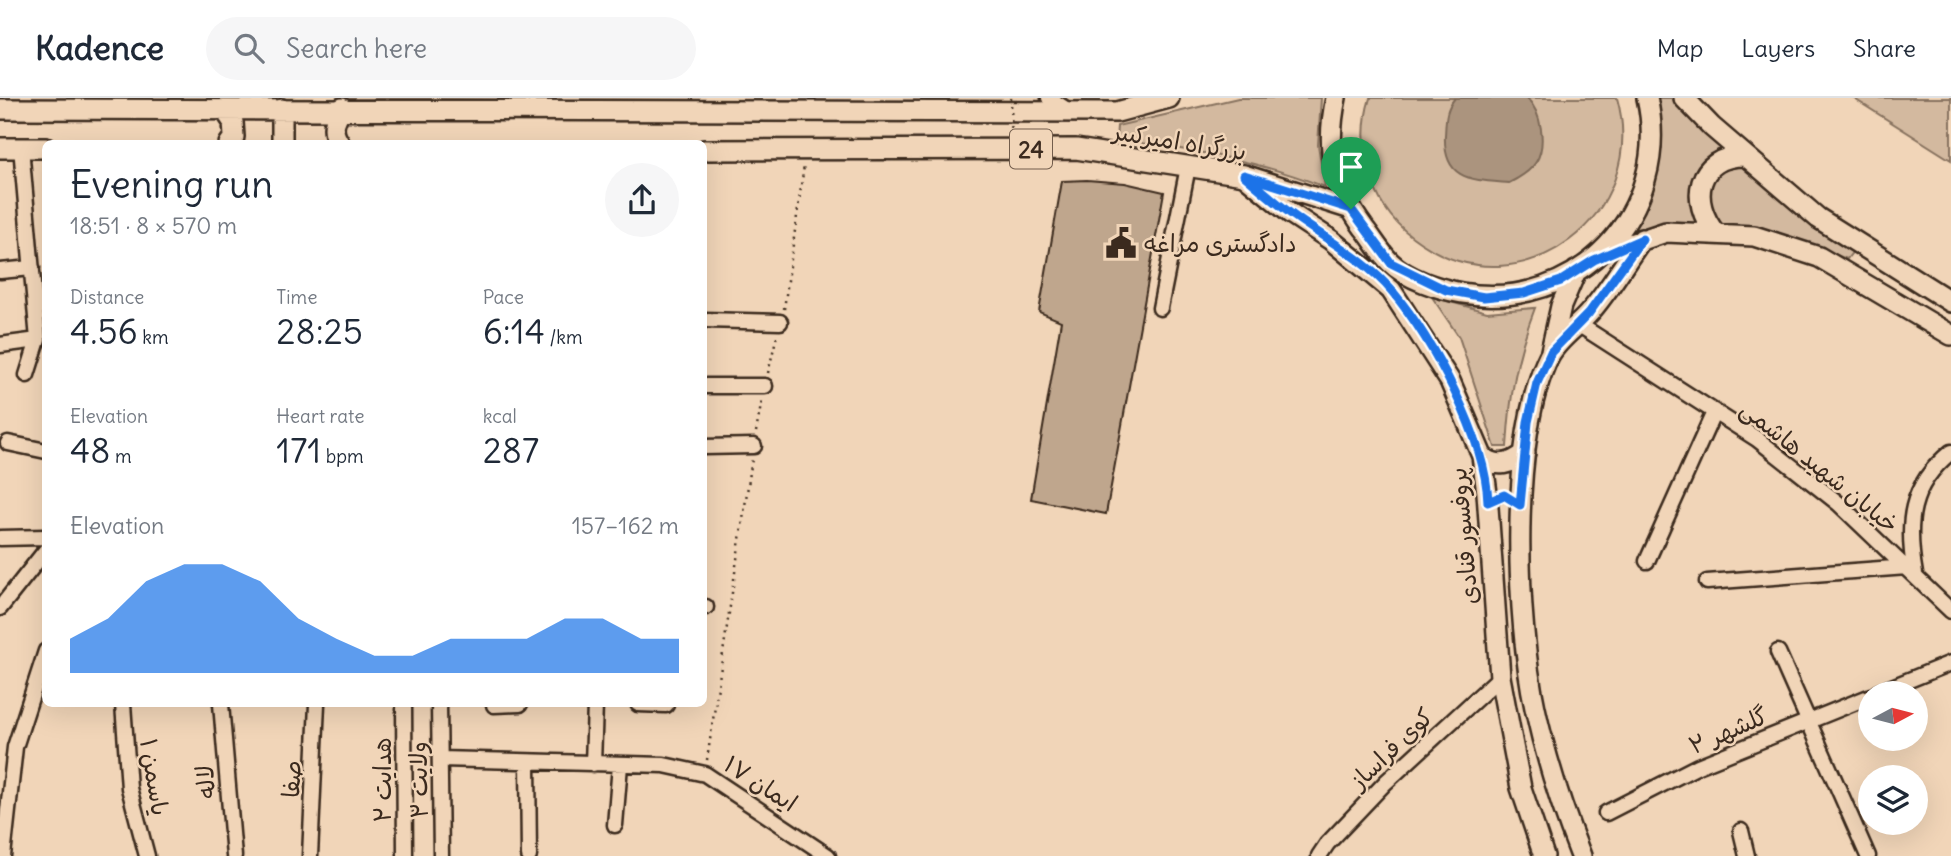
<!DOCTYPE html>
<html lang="en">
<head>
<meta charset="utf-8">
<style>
	body { margin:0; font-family:Delius,"Playpen Sans Arabic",sans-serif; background:#f6f6f7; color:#1f2937; height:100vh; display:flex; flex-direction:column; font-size:26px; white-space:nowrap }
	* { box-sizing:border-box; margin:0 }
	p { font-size:23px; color:#747a83 }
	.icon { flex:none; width:38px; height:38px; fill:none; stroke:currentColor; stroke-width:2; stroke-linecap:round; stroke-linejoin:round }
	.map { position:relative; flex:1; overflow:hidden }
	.side { position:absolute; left:42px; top:42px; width:665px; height:567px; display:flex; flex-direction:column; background:#fff; border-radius:10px; box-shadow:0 7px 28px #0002 }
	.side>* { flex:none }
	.needle { width:46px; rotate:83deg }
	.fabs { position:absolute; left:1858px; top:583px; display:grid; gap:14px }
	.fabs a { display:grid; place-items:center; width:70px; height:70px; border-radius:50%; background:#fff; box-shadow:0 7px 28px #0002; font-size:35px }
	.pin { position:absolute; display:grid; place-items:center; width:60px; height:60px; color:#fff; margin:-72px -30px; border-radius:50% 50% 50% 0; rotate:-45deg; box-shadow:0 0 7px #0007 }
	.pin .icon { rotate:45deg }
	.round { display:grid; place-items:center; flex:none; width:74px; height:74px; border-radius:37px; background:#f6f6f7 }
	.head { display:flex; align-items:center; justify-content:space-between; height:119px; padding:0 28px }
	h1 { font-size:38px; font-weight:600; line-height:52px }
	.stats { display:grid; grid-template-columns:repeat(3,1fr); gap:10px; height:119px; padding:7px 28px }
	.stats div { display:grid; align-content:center }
	.stats b { font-size:35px; font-weight:600 }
	.stats small { font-size:19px; font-weight:400 }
	.stats p { font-size:19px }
	.chart { height:196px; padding:14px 28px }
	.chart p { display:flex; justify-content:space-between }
	.chart svg { width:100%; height:126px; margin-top:7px; fill:#1a73e8; opacity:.7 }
	header { display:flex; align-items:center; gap:42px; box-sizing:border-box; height:98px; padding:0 35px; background:#fff; border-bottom:2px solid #e0e1e3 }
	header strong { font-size:33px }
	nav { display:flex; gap:38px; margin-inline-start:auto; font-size:24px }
	.search { width:490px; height:63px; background:#f6f6f7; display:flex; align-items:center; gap:18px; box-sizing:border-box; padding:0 24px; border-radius:38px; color:#747a83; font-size:26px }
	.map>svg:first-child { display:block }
	.green { fill:#d3b99f; stroke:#87725e; stroke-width:2 }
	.water { fill:#ab947e; stroke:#7e6a58; stroke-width:2 }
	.building { fill:#bfa68d; stroke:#3b2a1e; stroke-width:2 }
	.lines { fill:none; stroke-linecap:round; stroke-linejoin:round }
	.minor-casing { stroke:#3b2a1e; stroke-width:19 }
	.major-casing { stroke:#3b2a1e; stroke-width:24 }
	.path { stroke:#3b2a1e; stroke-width:2.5; stroke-dasharray:2 5; stroke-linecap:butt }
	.minor { stroke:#f1d5b8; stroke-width:14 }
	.major { stroke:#f1d5b8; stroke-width:19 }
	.path-bridge { stroke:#3b2a1e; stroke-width:2.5; stroke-dasharray:2 5; stroke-linecap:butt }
	.route-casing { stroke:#fff; stroke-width:14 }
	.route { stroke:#1a73e8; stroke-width:9 }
	.labels { text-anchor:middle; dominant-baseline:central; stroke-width:5; stroke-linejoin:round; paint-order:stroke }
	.shield { fill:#f1d5b8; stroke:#725d4c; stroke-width:2 }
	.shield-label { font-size:23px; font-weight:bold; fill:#3b2a1e }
	.street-label { font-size:24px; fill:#3b2a1e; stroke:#f1d5b8 }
	.poi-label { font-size:24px; fill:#3b2a1e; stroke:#f1d5b8; text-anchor:start }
</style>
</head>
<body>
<header>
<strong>Kadence</strong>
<div class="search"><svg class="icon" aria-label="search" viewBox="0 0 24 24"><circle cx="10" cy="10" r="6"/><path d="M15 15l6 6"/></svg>Search here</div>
<nav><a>Map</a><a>Layers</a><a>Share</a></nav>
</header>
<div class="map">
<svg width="1951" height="758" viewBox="0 0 1951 758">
	<rect width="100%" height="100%" fill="#f1d5b8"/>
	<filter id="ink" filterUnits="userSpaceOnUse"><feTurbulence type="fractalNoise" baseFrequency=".0143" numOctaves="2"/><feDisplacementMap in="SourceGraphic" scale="14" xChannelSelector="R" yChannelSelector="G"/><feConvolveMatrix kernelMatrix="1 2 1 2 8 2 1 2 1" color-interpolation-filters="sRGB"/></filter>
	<g filter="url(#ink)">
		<path class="green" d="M1238,0H1321L1318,47L1325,89C1257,62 1189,51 1116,42L1117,28Z
			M1370,0H1617C1650,117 1522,214 1421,145C1398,130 1381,109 1372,83C1363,55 1361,28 1370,0Z
			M1653,0H1675L1727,50L1714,54L1703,65V130L1620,146L1652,87Z
			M1853,0H1951V62Z
			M1739,64L1854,152L1847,161L1815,149L1722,131C1703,96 1698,80 1739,64Z
			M1432,199L1487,214L1535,210C1516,259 1510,297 1507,349H1495L1459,239Z"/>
		<path class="water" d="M1455,0H1527C1541,14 1547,46 1536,64C1530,74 1519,80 1509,85C1472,82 1443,83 1445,37C1446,22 1445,12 1455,0Z"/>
		<path class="building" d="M1087,82L1125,85L1164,94L1106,416L1031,401L1061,223L1039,214L1055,123L1062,83Z"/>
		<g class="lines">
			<defs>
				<path id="minor" d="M1049,0L1069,13
					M21,49L38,242L27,277
					M0,173L32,170
					M1160,210L1188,69
					M704,222L780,224
					M1578,226L1757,341L1838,405L1951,513
					M0,247L38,242
					M704,288H765
					M8,345L46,353
					M704,349L754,348
					M0,440L46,439
					M1647,463L1714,314
					M1915,476C1906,425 1909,388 1951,354
					M1707,484L1907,469
					M704,509H706
					M0,510L46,452
					M1778,554L1868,758
					M1877,595L1951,565
					M123,606L129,690L147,758
					M221,606L234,758
					M404,606L405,758
					M439,606L441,758
					M638,606L666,607
					M494,607L520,606
					M440,661L664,667L705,676L828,758
					M528,664L529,758
					M593,666L595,606
					M1606,715L1698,668L1871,598
					M615,727L620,667
					M1741,733L1747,758
					M3,758L15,649L46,553
					M310,758L317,606
					M1319,758L1327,746L1386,684L1500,579"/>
				<path id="major" d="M1336,0C1325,51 1333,88 1364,130C1373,141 1380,154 1390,164C1407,181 1439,191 1462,195C1577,215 1673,114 1647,0
					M1684,0L1712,29L1818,120L1951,204
					M0,11L1117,14L1169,0
					M282,11V46
					M225,12L233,24L234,39L229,46
					M340,46C330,33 334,23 342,10
					M0,50H46
					M704,52L1076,51L1244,77L1351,111
					M1244,77L1290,115L1331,142L1391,192L1450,283L1482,358L1487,395L1500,579L1521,690L1544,758
					M1716,136C1688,103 1697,58 1744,58
					M1630,146L1666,134L1754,138L1819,159L1951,237
					M1551,253L1561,208L1576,173
					M1482,358C1496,371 1512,366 1525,355
					M1581,758C1562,710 1546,661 1535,610C1516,522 1509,339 1549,258C1558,241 1577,229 1589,215C1609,193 1624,165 1642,141"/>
			</defs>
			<use href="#minor" class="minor-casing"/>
			<use href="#major" class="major-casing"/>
			<path class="path" d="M784,211L804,68
				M768,275L777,237
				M756,334L762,302
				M707,662L752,361"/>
			<use href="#minor" class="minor"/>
			<use href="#major" class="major"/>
			<path class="path-bridge" d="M1011,0L1012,66"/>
		</g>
	</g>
	<g class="lines" filter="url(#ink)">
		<defs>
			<path id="route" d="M1244,77L1351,111L1391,165L1446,192L1484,199L1524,195L1561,183L1594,162L1642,141L1589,215L1551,254L1537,285L1528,324L1520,407L1504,397L1488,404C1486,340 1432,241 1392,193C1364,160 1323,140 1290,115C1274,103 1259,90 1244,77Z"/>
		</defs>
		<use href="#route" class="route-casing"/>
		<use href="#route" class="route"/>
	</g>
	<defs>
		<symbol id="civic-bare" viewBox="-9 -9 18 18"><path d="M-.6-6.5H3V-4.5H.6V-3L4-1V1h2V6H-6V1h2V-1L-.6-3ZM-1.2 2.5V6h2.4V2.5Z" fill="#3b2a1e" stroke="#f1d5b8" stroke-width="2.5" paint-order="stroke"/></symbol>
	</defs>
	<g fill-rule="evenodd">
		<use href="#civic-bare" x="1099" y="123" width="44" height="44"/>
	</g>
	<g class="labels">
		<rect class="shield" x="1010" y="31.5" width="42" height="39" rx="5"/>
		<g class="shield-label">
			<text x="1031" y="51">24</text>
		</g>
		<g class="street-label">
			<text transform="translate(1180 43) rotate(9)">بزرگراه امیرکبیر</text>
			<text transform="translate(1820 368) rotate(39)">خیابان شهید هاشمی</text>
			<text transform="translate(1463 438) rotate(-95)">پروفسور قنادی</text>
			<text transform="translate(1728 632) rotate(-23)">گلشهر ۲</text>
			<text transform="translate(1391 650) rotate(-44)">کوی فراساز</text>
			<text transform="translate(155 679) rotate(81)">یاسمن ۱</text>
			<text transform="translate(291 681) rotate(-87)">صفا</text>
			<text transform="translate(382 682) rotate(-90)">هدایت ۲</text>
			<text transform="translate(418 682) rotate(-91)">ولایت ۲</text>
			<text transform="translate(205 684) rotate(-95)">لاله</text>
			<text transform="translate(761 685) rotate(33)">ایمان ۱۷</text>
		</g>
		<g class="poi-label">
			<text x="1144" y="145">دادگستری مراغه</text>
		</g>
	</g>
</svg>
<div class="fabs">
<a><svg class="needle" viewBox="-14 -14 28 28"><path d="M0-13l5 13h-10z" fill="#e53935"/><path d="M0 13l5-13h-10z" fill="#747a83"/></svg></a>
<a><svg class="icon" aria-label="layers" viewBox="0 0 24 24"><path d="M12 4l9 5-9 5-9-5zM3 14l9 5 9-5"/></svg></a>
</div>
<div class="pin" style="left:1351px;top:111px;background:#1e9e55"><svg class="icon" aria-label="arrive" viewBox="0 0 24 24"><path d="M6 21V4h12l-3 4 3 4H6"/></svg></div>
<section class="side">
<div class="head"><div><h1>Evening run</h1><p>18:51 · 8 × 570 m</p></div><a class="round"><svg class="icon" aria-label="share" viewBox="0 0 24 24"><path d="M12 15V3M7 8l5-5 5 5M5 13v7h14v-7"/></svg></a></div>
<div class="stats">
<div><p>Distance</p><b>4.56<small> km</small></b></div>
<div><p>Time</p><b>28:25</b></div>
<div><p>Pace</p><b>6:14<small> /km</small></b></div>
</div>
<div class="stats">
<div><p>Elevation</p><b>48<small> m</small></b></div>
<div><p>Heart rate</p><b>171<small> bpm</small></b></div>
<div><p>kcal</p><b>287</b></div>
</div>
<div class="chart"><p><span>Elevation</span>157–162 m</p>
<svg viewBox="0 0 160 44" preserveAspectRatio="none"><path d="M0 44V32L10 25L20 12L30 6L40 6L50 12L60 25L70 32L80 38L90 38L100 32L110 32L120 32L130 25L140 25L150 32L160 32V44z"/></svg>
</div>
</section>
</div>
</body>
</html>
